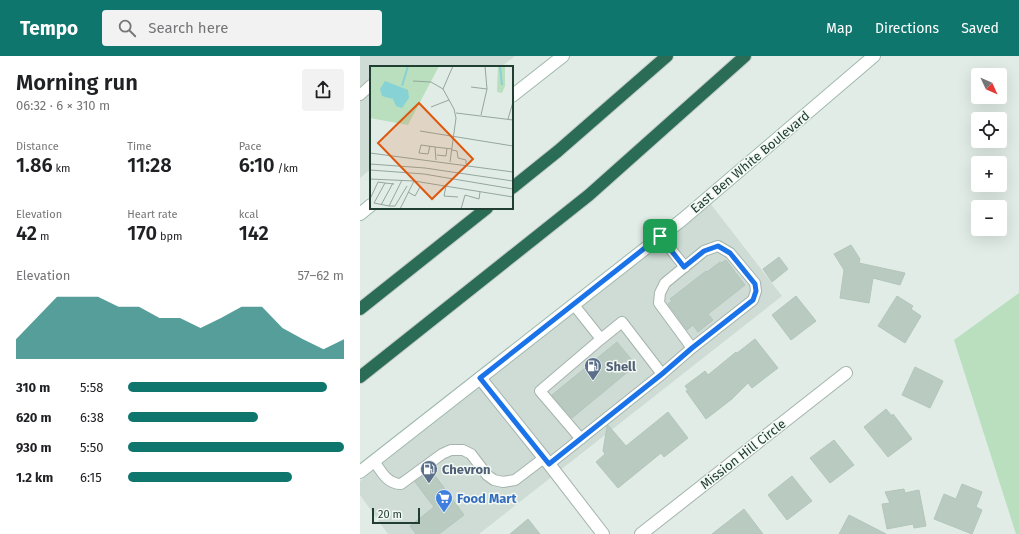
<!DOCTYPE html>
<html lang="en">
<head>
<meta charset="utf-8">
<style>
	body { margin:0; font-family:"Fira Sans",sans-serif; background:#f2f2f2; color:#202124; height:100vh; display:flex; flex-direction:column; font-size:15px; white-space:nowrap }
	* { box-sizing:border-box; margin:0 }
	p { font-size:13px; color:#757577 }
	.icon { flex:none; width:22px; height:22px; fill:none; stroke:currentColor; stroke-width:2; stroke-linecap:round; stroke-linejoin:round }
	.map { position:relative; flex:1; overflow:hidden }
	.sheet { display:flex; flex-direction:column; background:#fff; width:360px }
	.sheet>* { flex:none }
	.needle { width:26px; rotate:134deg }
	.buttons { position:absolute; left:611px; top:12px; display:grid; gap:8px }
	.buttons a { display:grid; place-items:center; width:36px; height:36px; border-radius:4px; background:#fff; box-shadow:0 4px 16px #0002; font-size:20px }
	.scale { position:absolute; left:12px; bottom:10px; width:48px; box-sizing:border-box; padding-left:4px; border:2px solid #213e32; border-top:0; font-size:11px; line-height:14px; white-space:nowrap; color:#213e32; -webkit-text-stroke:3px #f2f9f4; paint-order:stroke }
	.pin { position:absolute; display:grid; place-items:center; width:34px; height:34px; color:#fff; margin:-17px; border-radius:8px; box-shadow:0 2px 6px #0006 }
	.round { display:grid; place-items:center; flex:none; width:42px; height:42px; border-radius:4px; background:#f2f2f2 }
	.summary { display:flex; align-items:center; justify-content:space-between; height:68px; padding:0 16px }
	h1 { font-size:22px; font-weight:600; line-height:30px }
	.stats { display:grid; grid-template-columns:repeat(3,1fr); gap:6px; height:68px; padding:4px 16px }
	.stats div { display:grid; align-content:center }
	.stats b { font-size:20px; font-weight:600 }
	.stats small { font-size:11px; font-weight:400 }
	.stats p { font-size:11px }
	.chart { height:112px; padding:8px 16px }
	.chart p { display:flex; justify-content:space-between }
	.chart svg { width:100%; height:72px; margin-top:4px; fill:#0f766e; opacity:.7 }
	ul { padding:0 16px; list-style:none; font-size:13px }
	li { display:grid; grid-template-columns:64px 48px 1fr; align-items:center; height:30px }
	li i { height:10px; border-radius:5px; background:#0f766e }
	header { display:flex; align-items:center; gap:24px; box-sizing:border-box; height:56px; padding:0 20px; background:#0f766e; color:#fff }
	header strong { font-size:19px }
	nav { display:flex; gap:22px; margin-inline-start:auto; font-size:14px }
	.search { width:280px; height:36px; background:#f2f2f2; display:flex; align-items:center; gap:10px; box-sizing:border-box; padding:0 14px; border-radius:4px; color:#757577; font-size:15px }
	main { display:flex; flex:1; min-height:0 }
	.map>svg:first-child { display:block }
	.built { fill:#cfdcd5 }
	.green { fill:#b9dfbe }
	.building { fill:#b9cac1; stroke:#b3c6bc }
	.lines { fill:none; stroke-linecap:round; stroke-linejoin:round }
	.lane-casing { stroke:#a4b4ac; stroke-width:12 }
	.street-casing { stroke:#a4b4ac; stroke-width:14 }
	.secondary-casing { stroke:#9fb9ad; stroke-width:14 }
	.highway-casing { stroke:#c1c9c6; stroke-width:14 }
	.lane { stroke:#fff; stroke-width:10 }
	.street { stroke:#fff; stroke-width:12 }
	.secondary { stroke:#fff; stroke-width:12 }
	.highway { stroke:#2b6c56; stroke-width:12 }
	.route-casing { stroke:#fff; stroke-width:8 }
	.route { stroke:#1a73e8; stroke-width:5 }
	.labels { text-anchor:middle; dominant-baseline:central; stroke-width:3; stroke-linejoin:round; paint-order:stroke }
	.street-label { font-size:13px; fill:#213e32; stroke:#f2f9f4 }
	.service-label { font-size:13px; font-weight:bold; fill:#4e5e75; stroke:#f2f9f4; text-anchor:start }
	.shop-label { font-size:13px; font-weight:bold; fill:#366cbe; stroke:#f2f9f4; text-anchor:start }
	.inset-river { fill:none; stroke:#87d2d4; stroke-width:2 }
	.inset-road { fill:none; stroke:#94a69e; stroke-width:1 }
	.view { fill:#de580e; fill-opacity:0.15; stroke:#de580e; stroke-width:2 }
	.inset-edge { fill:none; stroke:#213e32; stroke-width:2 }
</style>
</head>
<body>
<header>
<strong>Tempo</strong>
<div class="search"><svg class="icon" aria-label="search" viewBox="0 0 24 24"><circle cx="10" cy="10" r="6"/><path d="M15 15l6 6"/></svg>Search here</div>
<nav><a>Map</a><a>Directions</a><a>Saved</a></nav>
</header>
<main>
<section class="sheet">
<div class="summary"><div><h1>Morning run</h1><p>06:32 · 6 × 310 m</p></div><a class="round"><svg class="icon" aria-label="share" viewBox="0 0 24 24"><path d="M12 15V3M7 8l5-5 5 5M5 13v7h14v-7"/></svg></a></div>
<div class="stats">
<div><p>Distance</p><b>1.86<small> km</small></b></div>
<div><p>Time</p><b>11:28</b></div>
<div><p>Pace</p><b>6:10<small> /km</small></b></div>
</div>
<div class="stats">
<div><p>Elevation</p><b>42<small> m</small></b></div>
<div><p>Heart rate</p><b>170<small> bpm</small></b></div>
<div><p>kcal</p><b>142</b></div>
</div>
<div class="chart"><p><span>Elevation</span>57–62 m</p>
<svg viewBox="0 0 160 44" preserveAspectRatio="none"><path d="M0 44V32L10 19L20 6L30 6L40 6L50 12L60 12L70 19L80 19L90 25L100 19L110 12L120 12L130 25L140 32L150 38L160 32V44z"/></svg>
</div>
<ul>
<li><b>310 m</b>5:58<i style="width:92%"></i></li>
<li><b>620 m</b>6:38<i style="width:60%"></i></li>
<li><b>930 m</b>5:50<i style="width:100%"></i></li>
<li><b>1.2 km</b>6:15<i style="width:76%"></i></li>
</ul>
</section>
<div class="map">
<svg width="659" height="478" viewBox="0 0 659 478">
	<rect width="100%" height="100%" fill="#e1ece6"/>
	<path class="built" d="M0,0H155L141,11H11V113L0,122Z
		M350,147L422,240L119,478H28L0,439V425Z"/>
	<path class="green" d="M659,237V478H656L594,284Z"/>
	<path class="building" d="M491,189L500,203L499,207L545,217L540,229L513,222L509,247L480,242L484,214L474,198Z
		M419,201L428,213L412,226L403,213Z
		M366,204L385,229L348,258L353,264L338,276L333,269L327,274L308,248L312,245L310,243L346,215L347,216L360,206L361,207Z
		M436,240L456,265L431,284L412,259Z
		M537,240L553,250L551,253L561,260L545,287L518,270Z
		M395,283L418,312L392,332L388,327L372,343L346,363L326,335L328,334L325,330L345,315L348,319L376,296L377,297Z
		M257,286L276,309L212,362L192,339Z
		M555,311L583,325L570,352L542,339Z
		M526,353L532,360L533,358L552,383L528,401L504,371Z
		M308,356L328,382L304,401L301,397L258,432L236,406L245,398L243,395L247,370L248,369L266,390Z
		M474,384L494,409L470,427L450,402Z
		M71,414L104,459L79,478H56L50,470L74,451L55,426Z
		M432,420L452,445L427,464L408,439Z
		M602,428L622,436L616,451L622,454L612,478L574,463L584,438L596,443Z
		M544,433L545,437L559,434L566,470L554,472L553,468L527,473L522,448L530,447L525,436Z
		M384,453L403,478H352Z
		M489,459L526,478H479Z
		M168,463L180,478H150Z"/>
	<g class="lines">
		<defs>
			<path id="lane" d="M0,39L11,29
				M300,180L325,211
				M302,318L332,292L393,244L396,235L395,227L370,197L358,190L344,195L305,227L300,237L299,247L332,292
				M221,383L180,335L241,283
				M14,405C21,415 27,428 41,428L82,398L91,394H103L111,398L127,419L134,424L143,426L155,424L184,402
				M189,408L302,318L262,266L241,283L214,249"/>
			<path id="street" d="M120,322L189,408L243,478
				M281,478L486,317"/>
			<path id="secondary" d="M152,40L203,0
				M0,158L11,149
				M0,416L323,163L514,0"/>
			<path id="highway" d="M152,132L198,95L307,0
				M0,253L127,152
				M0,321L229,139L385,0"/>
		</defs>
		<use href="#lane" class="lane-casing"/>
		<use href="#street" class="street-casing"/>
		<use href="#secondary" class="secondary-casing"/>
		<use href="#highway" class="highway-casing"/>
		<use href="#lane" class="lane"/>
		<use href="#street" class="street"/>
		<use href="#secondary" class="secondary"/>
		<use href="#highway" class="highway"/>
	</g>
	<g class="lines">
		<defs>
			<path id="route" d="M300,180L324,211L344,195L358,190L370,197L395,228L396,235L393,244L332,292L302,318L189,408L120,322Z"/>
		</defs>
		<use href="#route" class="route-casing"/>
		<use href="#route" class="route"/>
	</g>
	<defs>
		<symbol id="fuel-pin" viewBox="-11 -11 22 30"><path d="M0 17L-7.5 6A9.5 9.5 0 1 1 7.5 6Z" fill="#5c6f8a" stroke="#f2f9f4"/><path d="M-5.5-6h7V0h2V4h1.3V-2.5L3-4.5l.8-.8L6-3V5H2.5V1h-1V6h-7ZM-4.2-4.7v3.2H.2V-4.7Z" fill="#fff"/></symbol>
		<symbol id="supermarket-pin" viewBox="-11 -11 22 30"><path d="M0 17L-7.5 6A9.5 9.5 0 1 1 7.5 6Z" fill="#3f7fe0" stroke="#f2f9f4"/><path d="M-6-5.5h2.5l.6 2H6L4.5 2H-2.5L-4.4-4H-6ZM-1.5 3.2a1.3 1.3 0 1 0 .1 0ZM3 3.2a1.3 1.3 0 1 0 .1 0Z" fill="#fff"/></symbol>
	</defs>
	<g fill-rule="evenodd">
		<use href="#fuel-pin" x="223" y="300" width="20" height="27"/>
		<use href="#fuel-pin" x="59" y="403" width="20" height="27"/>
		<use href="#supermarket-pin" x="74" y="432" width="20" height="27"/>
	</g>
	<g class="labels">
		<g class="street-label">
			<text transform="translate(390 106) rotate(-40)">East Ben White Boulevard</text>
			<text transform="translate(383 398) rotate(-38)">Mission Hill Circle</text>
		</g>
		<g class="service-label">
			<text x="246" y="310">Shell</text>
			<text x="82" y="413">Chevron</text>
		</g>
		<g class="shop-label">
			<text x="97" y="442">Food Mart</text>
		</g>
	</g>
	<g transform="translate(10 10)">
		<rect width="143" height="143" fill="#e1ece6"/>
		<path d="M0,0H69L38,59L0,52ZM128,0H135V20L132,27L127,26Z" fill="#b9dfbe"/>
		<path d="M15,15L38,24L39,32L32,42L26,40L23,33L12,30L10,23Z" fill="#87d2d4"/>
		<path class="inset-river" d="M130,0L132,19M32,20L38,0"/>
		<path class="inset-road" d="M43,15L61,16L73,23L84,43L86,52L80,96M101,21L117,23M73,23L83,0M61,41L79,34M86,47L143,54M111,49L117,23L115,0M138,53L143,36M50,65L143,80M60,80L58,88L49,87L51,79L65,81M82,84L87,85L88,92L96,94V98M0,87L143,106M67,89L76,90L77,82M66,94L65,81L82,83M0,98L55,102L143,115M0,104L54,108L143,123M0,113L44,115L143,131M24,118L15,117L4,137L19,140L32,114M76,120L74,130L88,131M38,126L45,130L50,121M0,133L8,116L15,117M11,139L23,117M19,140H25L37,120M30,143L44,115M91,143L95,129L109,133L110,126"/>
		<path class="view" d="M49,37L103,93L62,133L8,77Z"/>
		<rect width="143" height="143" class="inset-edge"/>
	</g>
</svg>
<div class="buttons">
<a><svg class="needle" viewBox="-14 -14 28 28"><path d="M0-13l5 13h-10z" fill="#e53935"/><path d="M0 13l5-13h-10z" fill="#757577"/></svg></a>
<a><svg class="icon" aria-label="locate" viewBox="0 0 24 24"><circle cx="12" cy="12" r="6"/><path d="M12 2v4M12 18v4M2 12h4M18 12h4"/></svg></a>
<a>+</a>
<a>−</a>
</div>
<div class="scale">20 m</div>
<div class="pin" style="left:300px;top:180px;background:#1e9e55"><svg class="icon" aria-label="arrive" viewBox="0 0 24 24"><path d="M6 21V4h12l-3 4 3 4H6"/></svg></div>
</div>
</main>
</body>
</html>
